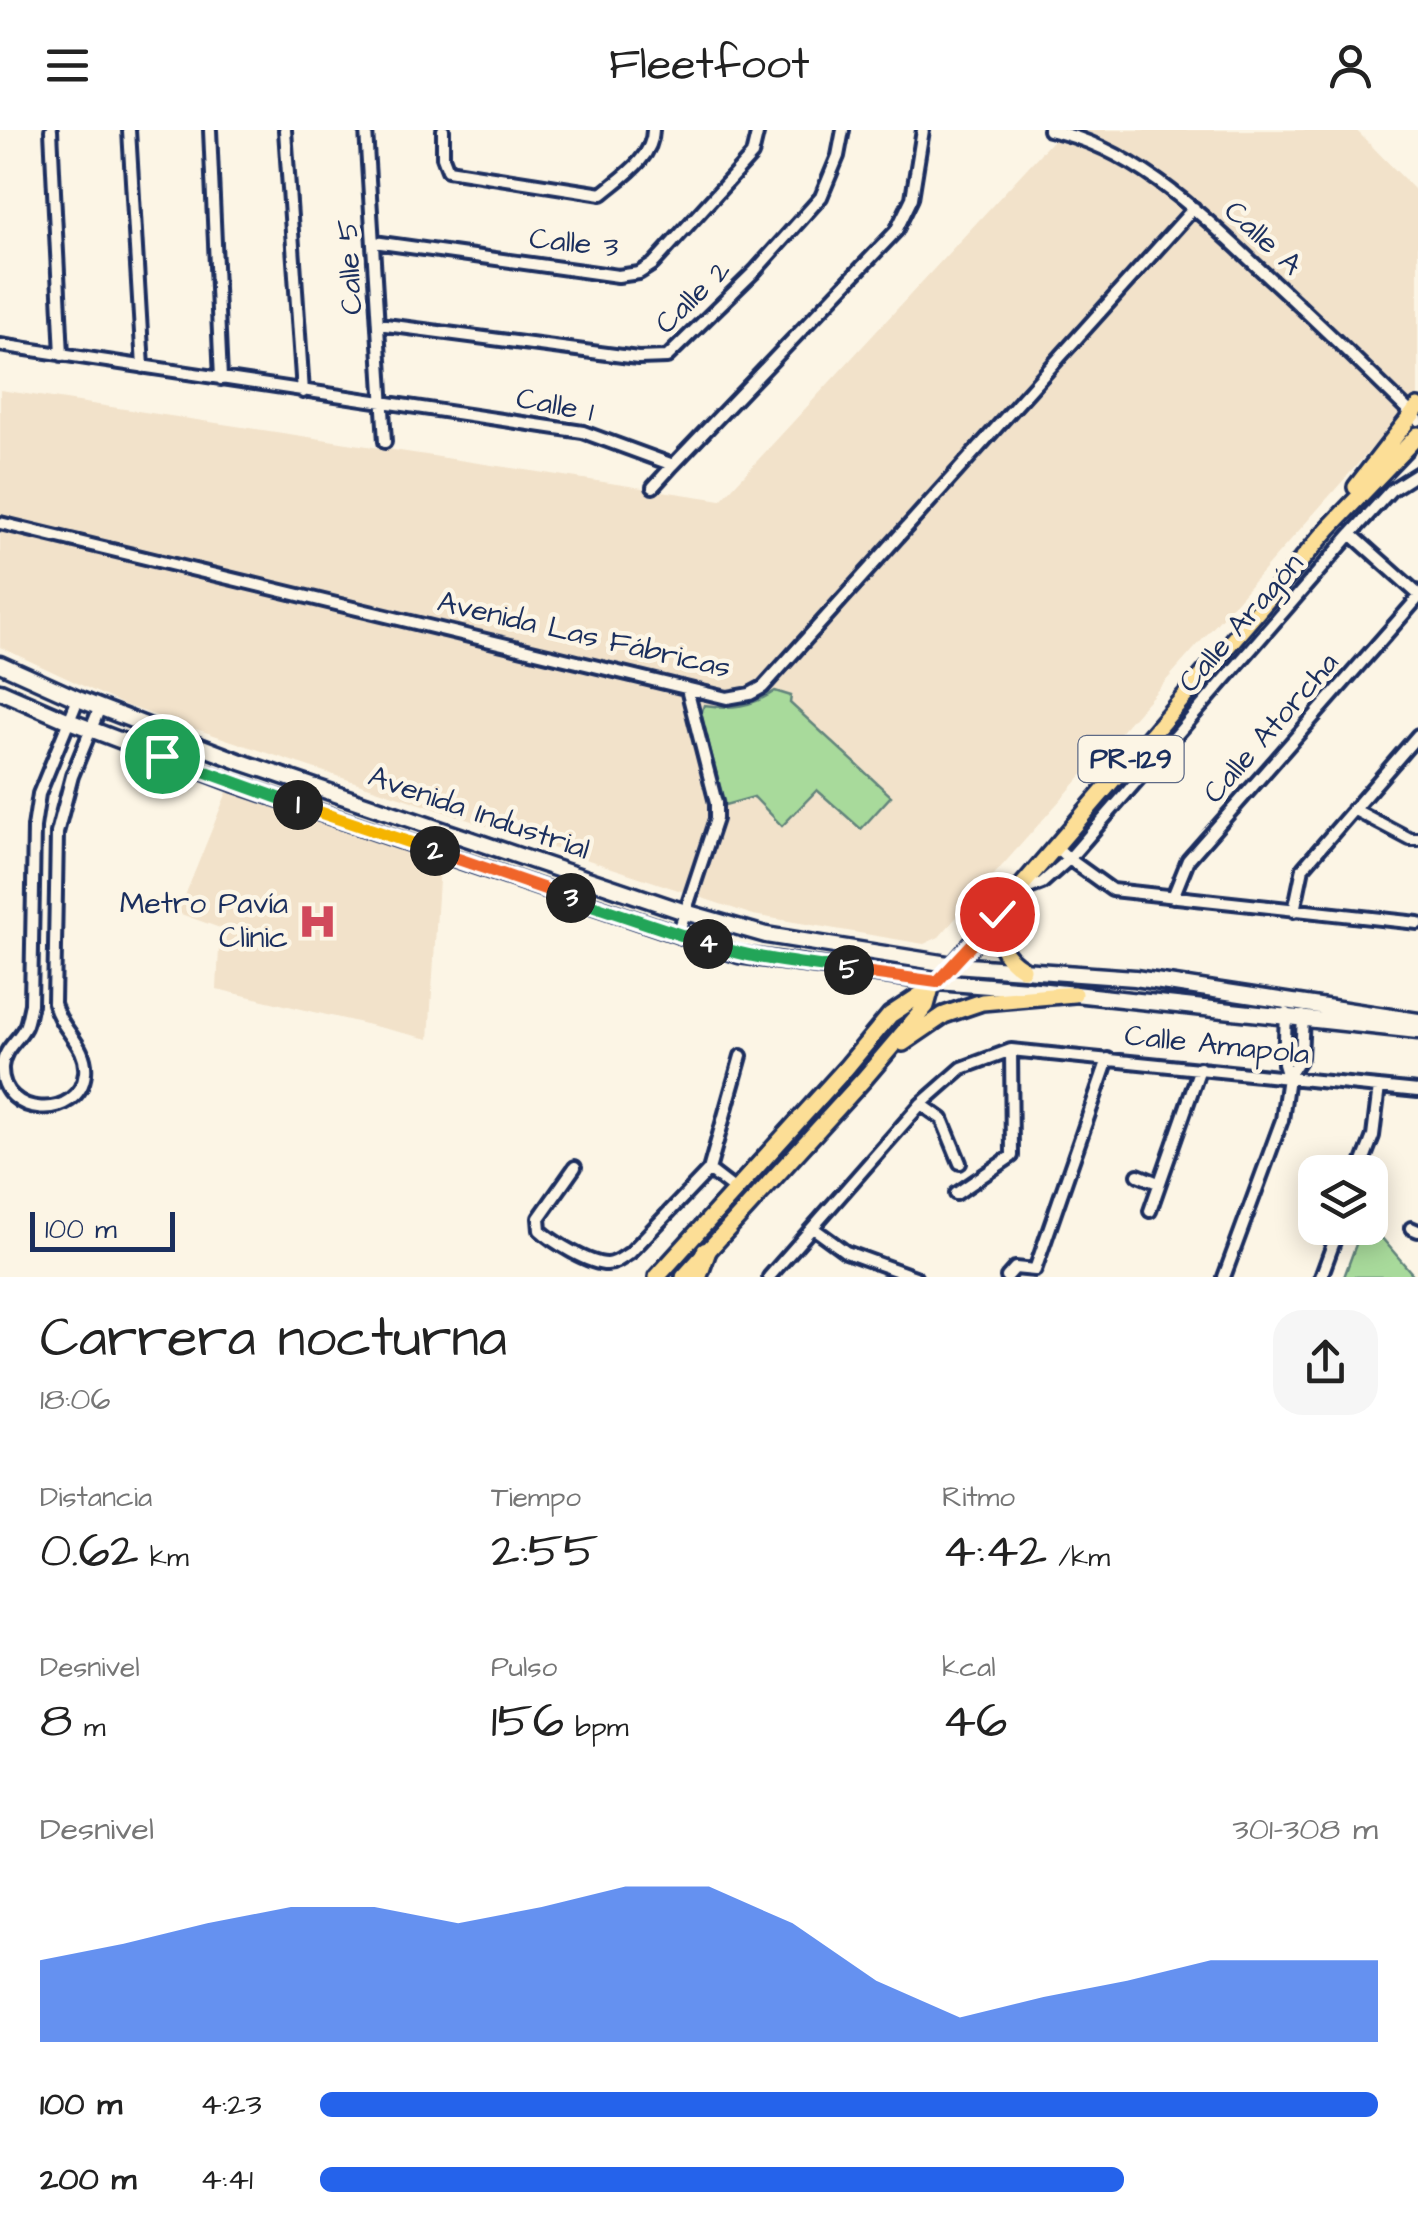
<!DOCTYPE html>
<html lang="es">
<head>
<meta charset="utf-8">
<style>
	body { margin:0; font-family:"Architects Daughter",sans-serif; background:#f6f6f6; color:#222; height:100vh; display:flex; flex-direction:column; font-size:38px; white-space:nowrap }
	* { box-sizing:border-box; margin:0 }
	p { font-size:32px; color:#767676 }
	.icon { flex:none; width:55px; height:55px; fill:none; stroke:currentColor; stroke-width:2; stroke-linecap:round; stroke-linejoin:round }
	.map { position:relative; height:1147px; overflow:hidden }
	.drawer { display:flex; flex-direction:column; background:#fff; flex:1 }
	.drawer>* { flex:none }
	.controls { position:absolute; left:1298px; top:1025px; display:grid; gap:20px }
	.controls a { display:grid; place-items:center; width:90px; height:90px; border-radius:20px; background:#fff; box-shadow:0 5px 25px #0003; font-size:50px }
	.scale { position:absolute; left:30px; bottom:25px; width:145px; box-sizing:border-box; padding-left:10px; border:5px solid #1b2f5e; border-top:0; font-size:28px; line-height:35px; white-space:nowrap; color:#1b2f5e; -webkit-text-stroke:8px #fcf5e5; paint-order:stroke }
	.pin { position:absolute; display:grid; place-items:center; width:85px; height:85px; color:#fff; margin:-42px; border:5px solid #fff; border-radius:50%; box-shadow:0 2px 10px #0007 }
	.km { position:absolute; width:50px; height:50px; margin:-25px; border-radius:50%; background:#222; color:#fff; font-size:28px; line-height:50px; text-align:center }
	.round { display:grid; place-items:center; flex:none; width:105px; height:105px; border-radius:30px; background:#f6f6f6 }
	.head { display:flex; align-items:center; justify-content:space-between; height:170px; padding:0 40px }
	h1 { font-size:55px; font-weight:600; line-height:75px }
	.figures { display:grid; grid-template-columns:repeat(3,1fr); gap:15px; height:170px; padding:10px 40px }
	.figures div { display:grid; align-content:center }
	.figures b { font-size:50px; font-weight:600 }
	.figures small { font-size:28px; font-weight:400 }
	.figures p { font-size:28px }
	.chart { height:280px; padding:20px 40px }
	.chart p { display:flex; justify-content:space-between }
	.chart svg { width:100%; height:180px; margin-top:10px; fill:#2563eb; opacity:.7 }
	ul { padding:0 40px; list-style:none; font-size:32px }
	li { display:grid; grid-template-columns:160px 120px 1fr; align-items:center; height:75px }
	li i { height:25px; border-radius:12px; background:#2563eb }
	header { display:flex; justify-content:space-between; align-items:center; height:130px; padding:0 40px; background:#fff; font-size:45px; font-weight:600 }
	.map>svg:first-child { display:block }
	.built { fill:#f2e2ca }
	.green { fill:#a8da9b; stroke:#62847c; stroke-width:2.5 }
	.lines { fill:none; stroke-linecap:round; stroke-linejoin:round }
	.street-casing { stroke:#1b2f5e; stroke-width:18 }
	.secondary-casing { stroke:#1b2f5e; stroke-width:21 }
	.primary-casing { stroke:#1b2f5e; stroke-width:22 }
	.highway-casing { stroke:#1b2f5e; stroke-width:25 }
	.street { stroke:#fcf5e5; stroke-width:10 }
	.secondary { stroke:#fcf5e5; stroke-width:14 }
	.primary { stroke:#fcde96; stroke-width:15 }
	.highway { stroke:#fcde96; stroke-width:18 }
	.split-1-casing { stroke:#fff; stroke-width:20 }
	.split-2-casing { stroke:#fff; stroke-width:20 }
	.split-3-casing { stroke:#fff; stroke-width:20 }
	.split-4-casing { stroke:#fff; stroke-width:20 }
	.split-5-casing { stroke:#fff; stroke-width:20 }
	.split-6-casing { stroke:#fff; stroke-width:20 }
	.split-7-casing { stroke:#fff; stroke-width:20 }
	.split-1 { stroke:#22a559; stroke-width:12 }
	.split-2 { stroke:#f5b400; stroke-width:12 }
	.split-3 { stroke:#f0652b; stroke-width:12 }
	.split-4 { stroke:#22a559; stroke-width:12 }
	.split-5 { stroke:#22a559; stroke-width:12 }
	.split-6 { stroke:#f0652b; stroke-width:12 }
	.split-7 { stroke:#f5b400; stroke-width:12 }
	.labels { text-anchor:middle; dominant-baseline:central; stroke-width:9; stroke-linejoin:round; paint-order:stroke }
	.shield { fill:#fcf5e5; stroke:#5e6a86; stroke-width:2.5 }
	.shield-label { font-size:28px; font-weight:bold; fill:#1b2f5e }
	.street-label { font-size:30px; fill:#1b2f5e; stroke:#fcf5e5 }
	.poi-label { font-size:30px; fill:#1b2f5e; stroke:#fcf5e5; text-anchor:end }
</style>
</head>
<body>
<header><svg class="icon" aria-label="menu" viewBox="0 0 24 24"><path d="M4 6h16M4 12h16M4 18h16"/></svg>Fleetfoot<svg class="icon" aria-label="person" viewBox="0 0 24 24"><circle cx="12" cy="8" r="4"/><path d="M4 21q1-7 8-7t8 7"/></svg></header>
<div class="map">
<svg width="1418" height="1147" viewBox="0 0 1418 1147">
	<rect width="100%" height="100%" fill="#fcf5e5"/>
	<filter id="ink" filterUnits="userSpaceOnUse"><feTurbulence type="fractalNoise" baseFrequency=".01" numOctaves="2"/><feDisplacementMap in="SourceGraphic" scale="20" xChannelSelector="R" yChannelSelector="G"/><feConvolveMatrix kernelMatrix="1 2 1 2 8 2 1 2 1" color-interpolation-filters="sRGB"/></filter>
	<g filter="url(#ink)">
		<path class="built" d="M1062,0H1356L1418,63V266L939,807L924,814L753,785L124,575L0,517V260L721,370Z
			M227,662L440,734L429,909L217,859L220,798L178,783Z"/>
		<path class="green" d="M775,561L791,566L790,573L891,666L861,699L817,660L782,696L754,667L725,675L701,584L704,575C732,579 751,577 775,561Z
			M1362,1098L1381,1107L1415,1147H1344Z"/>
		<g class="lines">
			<defs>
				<path id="street" d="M51,0L62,225
					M129,0L143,237
					M210,0L221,249
					M285,0L303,262
					M366,0L385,312
					M443,0V27L448,40L602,64C622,47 653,28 653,0
					M1049,0C1135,18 1201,84 1263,142C1316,190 1367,240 1418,290
					M374,112L618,146L639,143L653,134L752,25L758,0
					M378,194L638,228L667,227L755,141L821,67L838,26L843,0
					M0,215L583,302L673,335L896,101L912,68L923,0
					M653,357L673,335
					M0,393L727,568L750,564L763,557L1194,78
					M1351,404L1418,464
					M78,569L39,664L34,697L31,874C29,881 28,891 25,897C17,912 4,918 2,937C0,988 80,992 85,943C88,915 60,900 54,873L57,703L72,646L100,577
					M1353,679L1410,709H1418
					M1056,717L1069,729L1112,760L1418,793
					M1018,762L1042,753L1069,729L1351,404L1391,360L1418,343
					M1173,767L1188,730L1418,468
					M1294,781L1303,738L1418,605
					M678,804L716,689V673L687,559
					M1288,947L1301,927L1303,886
					M921,974L942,989L960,1033
					M575,1037L539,1088L540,1100C553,1112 589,1134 607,1134C616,1134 623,1127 630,1123L709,1040L741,926
					M709,1040L735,1060
					M1359,1042L1373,1006L1379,957
					M1138,1045L1158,1053
					M956,1064L1012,1026L1011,920
					M1150,1081L1200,938
					M813,1098L846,1122L915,1147
					M1411,1098L1418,1101
					M769,1147L921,974L962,938L1011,920L1418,961
					M1007,1147L1015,1138L1035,1140L1108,929
					M1224,1147L1282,990L1288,947L1284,934L1286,883
					M1321,1147L1339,1098"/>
				<path id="secondary" d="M0,534L78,569L241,632L685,782L766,805L954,835L1135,848L1418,891
					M0,561L69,591L233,653L739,825L937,852L1028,859L1418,901"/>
				<path id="primary" d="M1356,357L1418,277
					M997,784C999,811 1000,825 1023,839
					M903,913L944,885L982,872L1074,864
					M657,1147L846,938L890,885L931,858L954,835L1329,398L1418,305
					M684,1147L863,950L926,876L931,858"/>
				<path id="highway" d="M697,1147L706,1122"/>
			</defs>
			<use href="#street" class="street-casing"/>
			<use href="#secondary" class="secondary-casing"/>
			<use href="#primary" class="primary-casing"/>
			<use href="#highway" class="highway-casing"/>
			<use href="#street" class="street"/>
			<use href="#secondary" class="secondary"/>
			<use href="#primary" class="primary"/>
			<use href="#highway" class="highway"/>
		</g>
	</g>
	<g class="lines" filter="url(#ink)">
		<defs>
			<path id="split-1" d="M162,626L298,675"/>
			<path id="split-2" d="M298,675L435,721"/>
			<path id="split-3" d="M435,721L571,768"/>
			<path id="split-4" d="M571,768L708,814"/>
			<path id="split-5" d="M708,814C755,830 801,833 849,840"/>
			<path id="split-6" d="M849,840L937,852L975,811"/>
			<path id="split-7" d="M975,811L997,784"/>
		</defs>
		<use href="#split-1" class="split-1-casing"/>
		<use href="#split-2" class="split-2-casing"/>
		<use href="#split-3" class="split-3-casing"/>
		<use href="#split-4" class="split-4-casing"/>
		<use href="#split-5" class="split-5-casing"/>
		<use href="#split-6" class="split-6-casing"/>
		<use href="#split-7" class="split-7-casing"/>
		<use href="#split-1" class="split-1"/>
		<use href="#split-2" class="split-2"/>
		<use href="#split-3" class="split-3"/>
		<use href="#split-4" class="split-4"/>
		<use href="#split-5" class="split-5"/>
		<use href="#split-6" class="split-6"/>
		<use href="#split-7" class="split-7"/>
	</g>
	<defs>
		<symbol id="hospital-bare" viewBox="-9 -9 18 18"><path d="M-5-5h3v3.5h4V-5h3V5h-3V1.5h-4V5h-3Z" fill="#d1495b" stroke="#fcf5e5" stroke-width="2.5" paint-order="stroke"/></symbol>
	</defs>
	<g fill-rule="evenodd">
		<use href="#hospital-bare" x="290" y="764" width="55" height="55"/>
	</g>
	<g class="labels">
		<rect class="shield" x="1078.5" y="606" width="105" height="46" rx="8"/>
		<g class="shield-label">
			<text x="1131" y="629">PR-129</text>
		</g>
		<g class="street-label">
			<text transform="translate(1263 108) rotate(43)">Calle A</text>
			<text transform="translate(574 113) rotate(6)">Calle 3</text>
			<text transform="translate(350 137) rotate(-93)">Calle 5</text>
			<text transform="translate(693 167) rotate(-44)">Calle 2</text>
			<text transform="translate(555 275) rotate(11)">Calle 1</text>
			<text transform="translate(1241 493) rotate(-49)">Calle Aragón</text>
			<text transform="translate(584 505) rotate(13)">Avenida Las Fábricas</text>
			<text transform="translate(1271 598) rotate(-49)">Calle Atorcha</text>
			<text transform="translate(479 683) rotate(19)">Avenida Industrial</text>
			<text transform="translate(1217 915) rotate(6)">Calle Amapola</text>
		</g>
		<g class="poi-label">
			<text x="288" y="774">Metro Pavía<tspan x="288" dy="34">Clinic</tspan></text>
		</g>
	</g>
</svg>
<div class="controls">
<a><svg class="icon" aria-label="layers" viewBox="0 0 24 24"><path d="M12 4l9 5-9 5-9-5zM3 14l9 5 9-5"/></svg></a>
</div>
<div class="scale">100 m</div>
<div class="pin" style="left:162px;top:626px;background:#1e9e55"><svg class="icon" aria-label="arrive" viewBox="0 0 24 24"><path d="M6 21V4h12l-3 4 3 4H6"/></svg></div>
<div class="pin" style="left:997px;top:784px;background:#d93025"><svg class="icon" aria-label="check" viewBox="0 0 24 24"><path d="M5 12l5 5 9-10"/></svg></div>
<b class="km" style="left:298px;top:675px">1</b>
<b class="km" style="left:435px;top:721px">2</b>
<b class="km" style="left:571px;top:768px">3</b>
<b class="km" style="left:708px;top:814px">4</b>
<b class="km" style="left:849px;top:840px">5</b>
</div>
<section class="drawer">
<div class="head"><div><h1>Carrera nocturna</h1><p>18:06</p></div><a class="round"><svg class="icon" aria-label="share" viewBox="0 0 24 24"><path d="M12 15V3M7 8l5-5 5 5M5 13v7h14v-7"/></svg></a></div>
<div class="figures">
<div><p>Distancia</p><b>0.62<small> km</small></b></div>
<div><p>Tiempo</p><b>2:55</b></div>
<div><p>Ritmo</p><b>4:42<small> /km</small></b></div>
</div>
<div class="figures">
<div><p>Desnivel</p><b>8<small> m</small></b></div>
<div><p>Pulso</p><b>156<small> bpm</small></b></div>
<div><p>kcal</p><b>46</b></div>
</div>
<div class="chart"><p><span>Desnivel</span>301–308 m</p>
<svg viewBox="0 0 160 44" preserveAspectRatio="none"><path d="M0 44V24L10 20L20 15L30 11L40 11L50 15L60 11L70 6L80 6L90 15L100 29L110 38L120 33L130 29L140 24L150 24L160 24V44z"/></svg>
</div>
<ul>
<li><b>100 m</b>4:23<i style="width:100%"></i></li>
<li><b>200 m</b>4:41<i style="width:76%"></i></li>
</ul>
</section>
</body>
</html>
